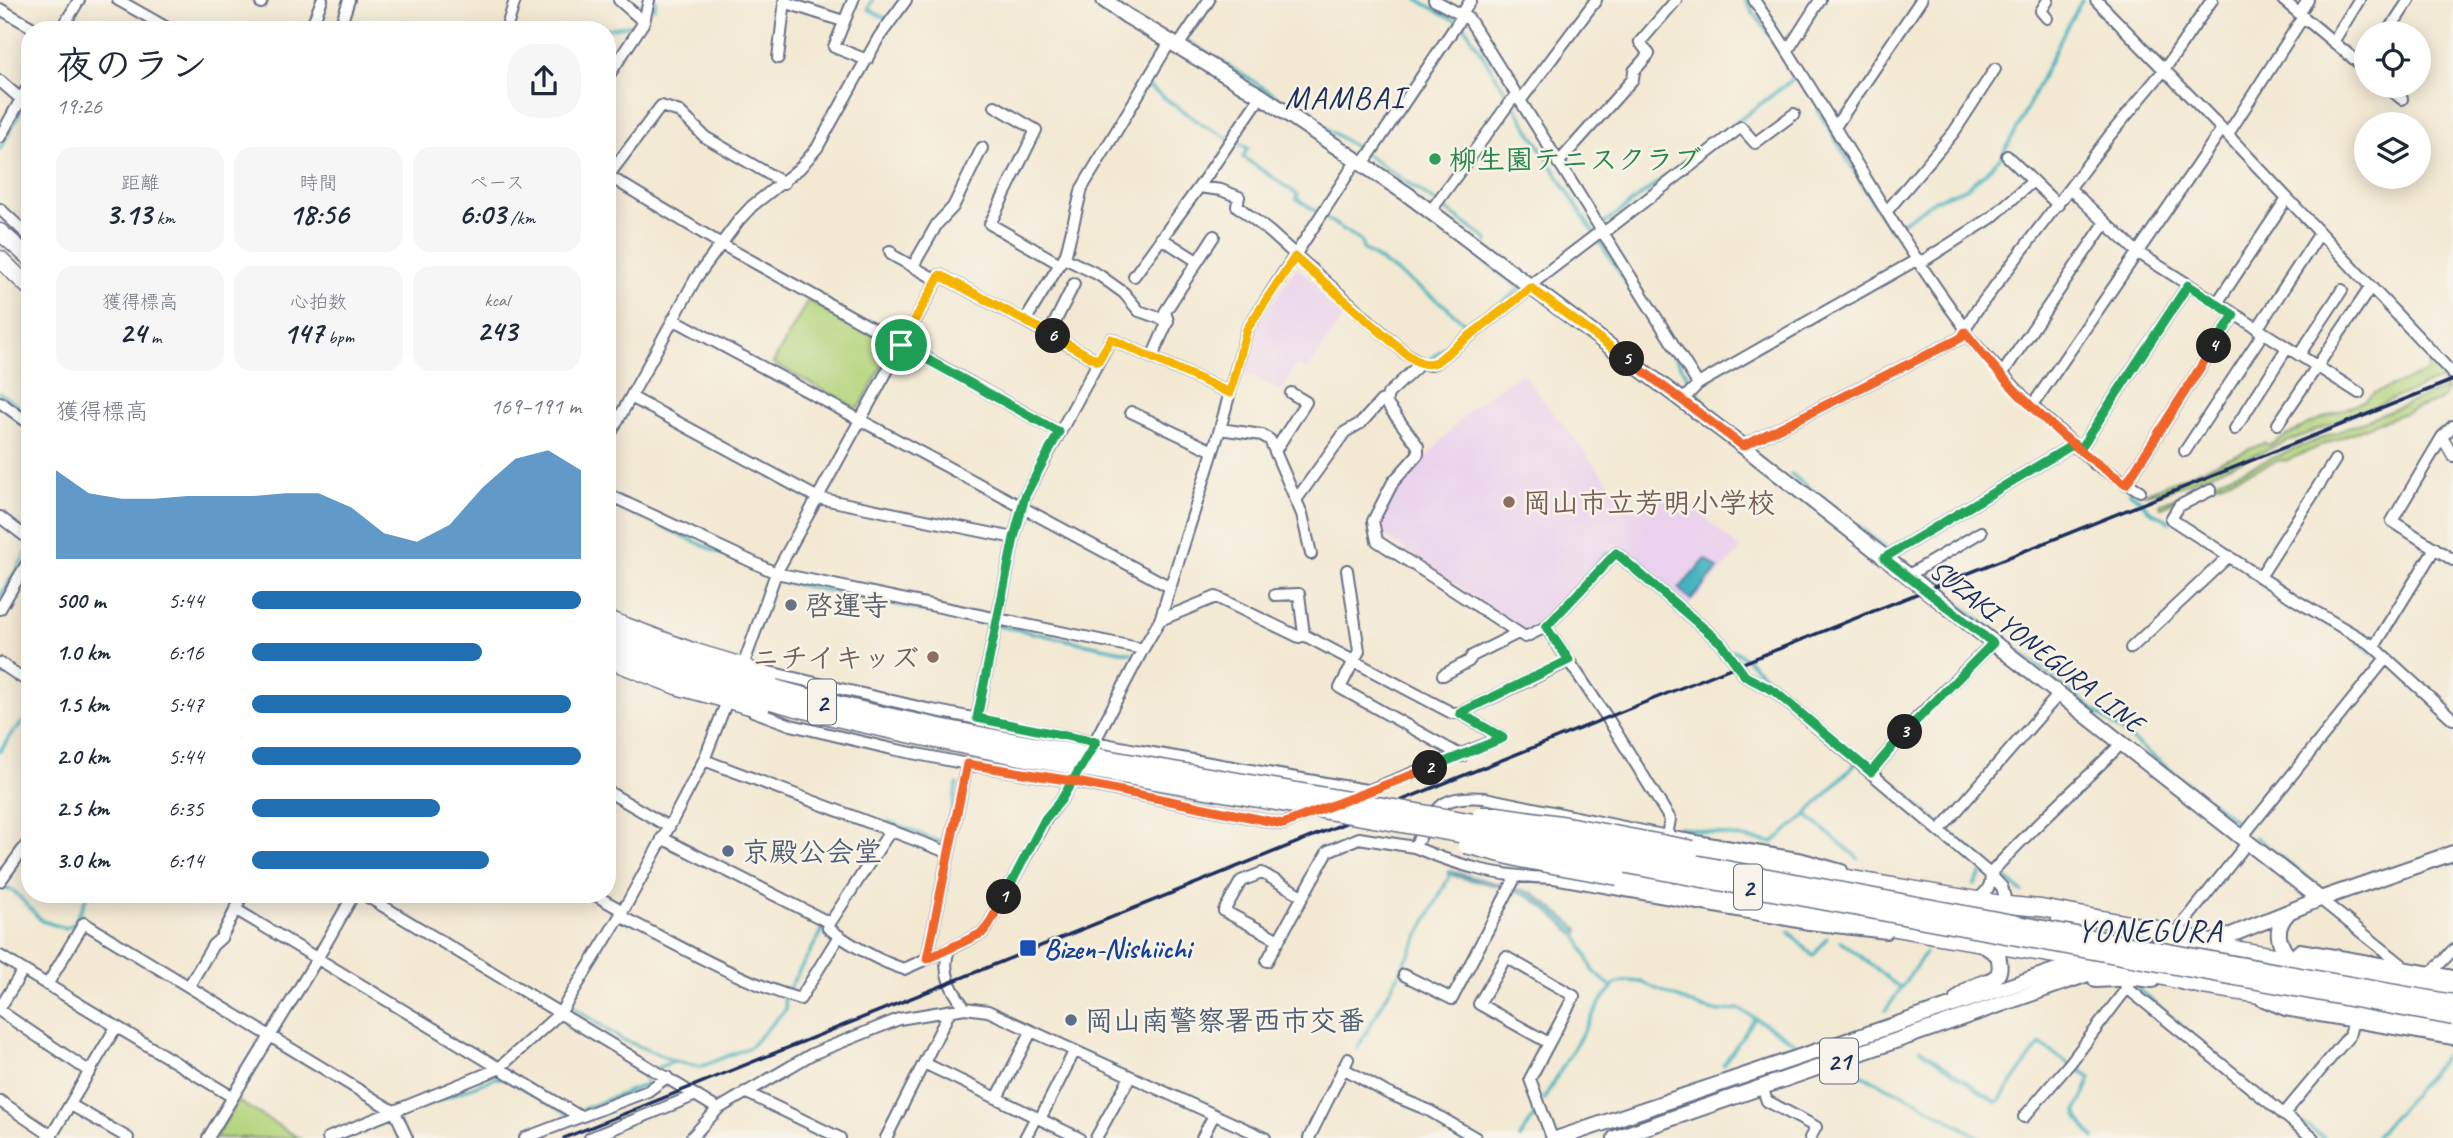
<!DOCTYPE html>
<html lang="ja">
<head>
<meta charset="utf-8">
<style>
	body { margin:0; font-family:Caveat,"Klee One",sans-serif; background:#f6f6f7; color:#1f2937; height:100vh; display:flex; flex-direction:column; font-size:26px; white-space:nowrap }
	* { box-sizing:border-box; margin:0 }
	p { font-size:23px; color:#747a83 }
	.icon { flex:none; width:38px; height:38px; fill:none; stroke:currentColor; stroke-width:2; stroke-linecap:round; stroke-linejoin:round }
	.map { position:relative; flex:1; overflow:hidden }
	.drawer { position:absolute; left:21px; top:21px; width:595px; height:882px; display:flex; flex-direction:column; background:#fff; border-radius:28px; box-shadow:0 4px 18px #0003 }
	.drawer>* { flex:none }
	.controls { position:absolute; left:2354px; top:21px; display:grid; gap:14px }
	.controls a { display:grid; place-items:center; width:77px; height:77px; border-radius:50%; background:#fff; box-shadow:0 4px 18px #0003; font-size:35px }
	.pin { position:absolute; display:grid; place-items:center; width:60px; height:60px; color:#fff; margin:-30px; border:4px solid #fff; border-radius:50%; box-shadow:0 2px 7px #0007 }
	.km { position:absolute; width:35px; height:35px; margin:-18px; border-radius:50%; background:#222; color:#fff; font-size:19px; line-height:35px; text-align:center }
	.round { display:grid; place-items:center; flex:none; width:74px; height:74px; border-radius:28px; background:#f6f6f7 }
	.overview { display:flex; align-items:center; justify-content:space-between; height:119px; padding:0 35px }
	h1 { font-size:38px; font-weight:700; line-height:52px }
	.metrics { display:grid; grid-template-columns:repeat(3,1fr); gap:10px; height:119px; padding:7px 35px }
	.metrics div { display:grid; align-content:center; border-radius:18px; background:#f6f6f7; text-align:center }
	.metrics b { font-size:30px; font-weight:700 }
	.metrics small { font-size:19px; font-weight:400 }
	.metrics p { font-size:19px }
	.chart { height:196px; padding:14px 35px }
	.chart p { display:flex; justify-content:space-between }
	.chart svg { width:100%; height:126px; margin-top:7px; fill:#1f6fb2; opacity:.7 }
	ul { padding:0 35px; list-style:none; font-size:23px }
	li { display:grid; grid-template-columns:112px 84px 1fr; align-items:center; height:52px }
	li i { height:18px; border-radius:9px; background:#1f6fb2 }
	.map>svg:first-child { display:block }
	.built { fill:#ead1ed }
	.green { fill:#b4d47c; stroke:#68826d; stroke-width:2 }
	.water { fill:#45b3c0; stroke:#30718f; stroke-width:2 }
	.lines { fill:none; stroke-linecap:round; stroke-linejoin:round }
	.stream { stroke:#45b3c0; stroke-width:3.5 }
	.minor-casing { stroke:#677087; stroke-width:14 }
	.major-casing { stroke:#677087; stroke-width:18 }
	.highway-casing { stroke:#677087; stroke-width:19 }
	.minor { stroke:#fff; stroke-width:10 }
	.major { stroke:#fff; stroke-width:14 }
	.highway { stroke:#fff; stroke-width:16 }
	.rail { stroke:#1b2f5e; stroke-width:3.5 }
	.highway-bridge-casing { stroke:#677087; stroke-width:19; stroke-linecap:butt }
	.highway-bridge { stroke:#fff; stroke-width:16 }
	.split-1-casing { stroke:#fff; stroke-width:14 }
	.split-2-casing { stroke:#fff; stroke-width:14 }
	.split-3-casing { stroke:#fff; stroke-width:14 }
	.split-4-casing { stroke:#fff; stroke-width:14 }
	.split-5-casing { stroke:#fff; stroke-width:14 }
	.split-6-casing { stroke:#fff; stroke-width:14 }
	.split-7-casing { stroke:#fff; stroke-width:14 }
	.split-1 { stroke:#22a559; stroke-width:9 }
	.split-2 { stroke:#f0652b; stroke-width:9 }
	.split-3 { stroke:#22a559; stroke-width:9 }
	.split-4 { stroke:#22a559; stroke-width:9 }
	.split-5 { stroke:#f0652b; stroke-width:9 }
	.split-6 { stroke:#f5b400; stroke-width:9 }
	.split-7 { stroke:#f5b400; stroke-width:9 }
	.leisure-dot { fill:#2e9e5b; stroke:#f7f3e8; stroke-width:2.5 }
	.education-dot { fill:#8d6e63; stroke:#f7f3e8; stroke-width:2.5 }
	.worship-dot { fill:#6b7280; stroke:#f7f3e8; stroke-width:2.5 }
	.service-dot { fill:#5c6f8a; stroke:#f7f3e8; stroke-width:2.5 }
	.transit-dot { fill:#1a4fb4; stroke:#f7f3e8; stroke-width:2.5 }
	.labels { text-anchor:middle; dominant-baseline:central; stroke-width:5; stroke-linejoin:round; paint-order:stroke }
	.shield { fill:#f7f3e8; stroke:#5d6a87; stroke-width:2 }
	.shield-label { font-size:26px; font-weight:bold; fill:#1b2f5e }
	.leisure-label { font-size:28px; font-weight:bold; fill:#27864d; stroke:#f7f3e8; text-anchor:start }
	.education-label { font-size:28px; font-weight:bold; fill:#785e54; stroke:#f7f3e8; text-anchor:start }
	.worship-label { font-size:28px; font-weight:bold; fill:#5b616d; stroke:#f7f3e8; text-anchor:start }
	.street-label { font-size:28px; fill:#1b2f5e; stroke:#f7f3e8 }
	.service-label { font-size:28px; font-weight:bold; fill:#4e5e75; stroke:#f7f3e8; text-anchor:start }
	.transit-label { font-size:28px; font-weight:bold; fill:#164399; stroke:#f7f3e8; text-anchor:start }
	.quarter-label { font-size:32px; letter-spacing:2px; fill:#1b2f5e; stroke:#f7f3e8 }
</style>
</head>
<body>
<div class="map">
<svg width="2453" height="1138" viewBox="0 0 2453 1138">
	<rect width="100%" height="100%" fill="#f7f3e8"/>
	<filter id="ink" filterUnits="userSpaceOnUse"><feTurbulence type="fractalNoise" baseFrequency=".0143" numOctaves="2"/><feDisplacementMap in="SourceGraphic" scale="14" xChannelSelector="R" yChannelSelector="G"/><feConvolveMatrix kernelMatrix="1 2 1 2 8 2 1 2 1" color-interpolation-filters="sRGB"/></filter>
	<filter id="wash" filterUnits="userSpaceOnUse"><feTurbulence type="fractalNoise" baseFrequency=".00686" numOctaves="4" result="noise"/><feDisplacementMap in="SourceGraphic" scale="28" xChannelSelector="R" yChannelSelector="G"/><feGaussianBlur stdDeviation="1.57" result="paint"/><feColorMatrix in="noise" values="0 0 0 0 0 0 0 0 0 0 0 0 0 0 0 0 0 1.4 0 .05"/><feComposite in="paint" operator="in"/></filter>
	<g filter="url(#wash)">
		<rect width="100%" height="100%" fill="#f3e9d3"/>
		<path class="built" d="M1297,267L1347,311L1307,371L1296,364L1282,391L1241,371L1257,325Z
			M1521,372L1629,508L1634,510L1674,489L1741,550L1688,607L1614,543L1541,622L1523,629L1385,536L1380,527L1400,486L1472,407Z"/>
		<path class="green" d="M808,300L890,344L891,349L860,407L856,408L773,363Z
			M2430,357C2443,369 2453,383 2441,400L2374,424L2285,461L2281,460L2174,500L2162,508L2160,505L2161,503L2444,389L2441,379L2162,493L2160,491L2143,494L2264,443L2270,445L2308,424L2364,401L2374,393L2427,372Z
			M238,1101L299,1138H215Z"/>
		<path class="water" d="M1706,559L1718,569L1691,600L1679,589Z
			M1926,570L1932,579L1938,577L1948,594L1946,597L1918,576Z
			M1450,871L1533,893L1579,929L1578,938C1561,924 1543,902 1522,894C1499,884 1472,882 1448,874Z"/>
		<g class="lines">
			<path class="stream" d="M872,0L868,9L887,19
				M1418,0L1464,25L1593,232L1711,412
				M1745,0L1796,73
				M654,8L656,0
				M599,30L631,25
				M1187,41C1291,103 1390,168 1488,240L1487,243
				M1148,86L1204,126L1248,148L1243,157L1298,195L1296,198L1317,212
				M1818,110L1880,214L1891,230L1892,229
				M0,149L24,105
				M1327,219L1361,241L1363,249L1444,305L1470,328
				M1901,223L1937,199L1966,188L1983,175L2001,157L2019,125L2063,34L2082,0
				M1600,227L1797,76
				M1485,260V262L1520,288
				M1939,301L1960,333
				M1428,361L1522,287
				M0,393L30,415
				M1791,474L1914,570
				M2130,492C2138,497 2141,502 2148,509C2153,514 2162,516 2169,522
				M607,501L780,581L1131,653
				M1378,524L1398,485L1407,473
				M2259,583L2279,595
				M1574,590L1608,552
				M1945,593L2243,827
				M0,597L30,547
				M2358,642L2374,654
				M1733,650C1749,658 1762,675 1776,687
				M974,698L988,624
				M2445,718L2453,728
				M1830,732L2022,892
				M0,751L13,732L28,717L30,718
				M1806,815L1855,764
				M887,826L889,822L945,844L957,784
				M1679,827L1772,843L1806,815L1858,858
				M2255,837L2319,887
				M1975,884L1983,871
				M0,887L14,891L42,921L65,928L74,924L88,894
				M2338,903L2399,953L2408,958
				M1789,932L1813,956L1827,938
				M1576,933L1594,972L1612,987
				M1841,941L1900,988
				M2138,989L2179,1024
				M571,1005L619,1038L674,1061L700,1067L750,1047L786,1009L784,999L788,990L825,926
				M1886,1010L1925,953
				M1357,1049L1400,972L1451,873L1452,874
				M1920,1049L1995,1102H1998L2040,1044L2072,1066L2076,1067L2090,1078C2082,1113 2063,1105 2094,1138
				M1723,1065L1755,1018L1794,1042
				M657,1068L673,1062
				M1848,1073L1862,1075L1915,1100L1980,1138
				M1544,1099L1603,998L1615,984L1628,981L1641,982L1699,1007L1719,1012L1738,1009L1755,1018
				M576,1112L645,1085L646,1072L650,1071
				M2299,1121L2324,1138
				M345,1138L495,1078H505L569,1115
				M1520,1138L1537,1111
				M2375,1138L2447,1054"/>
		</g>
	</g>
	<g filter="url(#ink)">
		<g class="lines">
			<defs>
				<path id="minor" d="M118,0L171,30
					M619,0L644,22
					M853,0L834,47L867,60
					M1434,0L1469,19L1698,384
					M1754,0C1828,108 1887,225 1966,329
					M2096,0L2222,129L2453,374
					M2283,0L2366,69
					M784,2L843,21
					M261,3L262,0
					M0,9L37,30
					M1462,14L1471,0
					M2299,14L2308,0
					M2047,18L2041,11L2048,0
					M61,30L79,0
					M310,30L322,0
					M339,30L349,0
					M506,30L515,0
					M2387,33L2409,0
					M2333,42L2359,0
					M1178,46L1209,0
					M1788,50L1820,0
					M778,58L785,0
					M607,78L644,22L649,0
					M0,81L30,107
					M2386,86L2402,99
					M1520,101L1596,0
					M995,106L1036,130L990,224L1060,264
					M1835,127L1921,0
					M2228,134L2303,17
					M0,137L30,83
					M2007,156L2058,205
					M1558,163L1633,79L1634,71L1649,54L1640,42L1676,0
					M1363,164L1463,15
					M607,175L721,244L1059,432
					M608,176L661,106L680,112L705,137L784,183
					M1199,187L1221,190L1239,197L1237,206L1270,232L1405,353L1421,363L1388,394L1386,403L1418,446V454L1393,482L1373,521L1377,541L1525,637L1546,627L1616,553L1721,643L1745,676L1774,691L1990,874L2002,887L2007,905
					M2070,189L2137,252L2359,393
					M0,209L30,237
					M1430,212L1510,102L1517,96
					M1886,212L1954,132L1995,69
					M1602,234L1741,127L1755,143L1794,114
					M1161,238L1197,261
					M890,251L892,255L937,280
					M1064,258L1099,275L1124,293L1139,311L1168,321
					M1920,263L1991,218L2033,181
					M913,266L937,224L953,207L982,148
					M1134,276L1199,187L1261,96
					M1529,286L1601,231
					M2217,303L2287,198
					M673,319L1170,587
					M1025,321L1066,254L1082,188L1170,42
					M2257,329L2320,233
					M1964,332L2032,406L2095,464L2140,491
					M1049,334L1074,284
					M2299,355L2342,290
					M1152,357L1168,321L1165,312L1214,236
					M1098,361L940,275L776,573L743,666L927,709L1141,751L1366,790
					M1421,363L1429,365L1436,362L1531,288
					M2002,374L2105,223
					M631,397L818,498L1014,538
					M1682,401L1698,384L1918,259
					M0,402L30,424
					M2032,406L2222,129
					M1131,412L1213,451
					M2278,424L2370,288
					M2453,426L2442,437L2392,521L2453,560
					M1220,429L1262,435L1270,440L1302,514L1311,554
					M2235,429L2287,348
					M2442,437L2453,456
					M607,440L696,278L739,220L752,206L800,168L817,148L879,37L906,0
					M1743,446L1961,338L1973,315L2110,135L2164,70L2212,0
					M2080,449L2188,285
					M1275,451L1306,402L1291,393
					M2185,451L2263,333
					M2126,484L2234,315
					M2211,490L2179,506L2171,519L2297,601L2372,645L2453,719
					M607,494L776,573L1143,649
					M1296,500L1345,432L1361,423L1381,401L1387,399
					M0,517L30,540
					M1884,558L2074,444
					M1347,570L1359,651L1340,688L1462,756
					M1907,576L1981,532
					M2260,577L2335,460
					M1275,595L1299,594L1304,635L1452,713H1460
					M0,609L30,558
					M1160,620L1216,597L1299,637L1304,635
					M1546,627L1608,719L1670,819L1667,836
					M2374,647L2435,548
					M2131,648L2229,556
					M0,663L30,683
					M1443,675L1469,661L1472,656L1518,633
					M753,711L791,725L892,749L967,764L1071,781L1283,824L1317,810
					M977,718L1014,538L1025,496L1111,339L1230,393
					M1502,738L1460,713L1569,661
					M1086,758L1143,649L1160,620L1220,429L1247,329L1357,160
					M704,760L947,852
					M1871,772L1918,717L1993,643
					M1074,778L1061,800L1046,819L988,926L982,933L949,949C941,972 951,989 965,1008L988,1011L1265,1138
					M607,791L669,827
					M1349,798L1502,738
					M1940,830L2059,694
					M2242,837L2386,658
					M662,838L830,923L828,928C850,944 878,961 904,969L949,949
					M1842,870L1803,859L1667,836L1485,798C1435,794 1438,810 1414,847C1464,868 1500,877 1554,878L1809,924L1887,933
					M0,881L30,840
					M363,894L718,1109
					M593,894L623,911
					M2320,899L2401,964
					M1975,900C1985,895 1993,885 1990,874C2031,828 2078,787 2122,743
					M235,909L579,1116
					M620,916C678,945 738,981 800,999L839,936
					M830,923L891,830
					M2175,934L2248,842
					M1279,940L1224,911L1241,881L1262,873L1303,896
					M0,956L231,1096
					M2290,958L2300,949L2453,976
					M927,959L967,764
					M1267,961L1328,851L1359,838L1414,847
					M2432,972L2453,950
					M1404,975L1452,999L1516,876
					M2122,979L2127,988L2313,1138
					M47,985L84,923L395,1112L407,1138
					M189,986L213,945L221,938L239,903L235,894
					M2261,1000L2285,1010L2453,1039
					M0,1008L23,970
					M0,1011L90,1072
					M1549,1043L1479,1004L1506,957L1574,996L1530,1079L1552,1138
					M924,1063L1079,1138
					M1343,1068L1387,1093L1428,1110L1476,1138
					M1762,1087L1767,1101L1816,1127L1810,1138
					M745,1092L840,1138
					M997,1098L1031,1032
					M0,1101L52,1136
					M71,1105L128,1138
					M2283,1115L2349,1036L2353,1021
					M2024,1117L2071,1062L2127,988
					M1040,1119L1074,1052
					M50,1138L116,1027
					M208,1138L317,959L354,894
					M328,1138L498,1069L560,1013L623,911L669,827L704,760L727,701L732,703
					M525,1138L648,1091L667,1077
					M590,1138L696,1095
					M691,1138L718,1109L812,1054L899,1019L965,1008
					M886,1138L950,1011
					M1025,1138L1036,1117
					M1096,1138L1130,1077
					M1202,1138L1214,1115
					M1309,1138L1348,1059"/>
				<path id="major" d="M1104,0L1127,16L1261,96L1407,194L1743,446L2320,899
					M2288,913C2274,928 2277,943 2290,958
					M2148,947L2193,939
					M2175,953L2211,943L2320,899L2453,853
					M2096,980L2135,978L2153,980
					M1957,999C1962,995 1966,990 1971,988C1989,978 2005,983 1998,955L1982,944
					M1559,1138L2087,960
					M1615,1138L2091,973L2121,967"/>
				<path id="highway" d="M0,232L30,258
					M0,259L30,288
					M607,619L692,651L743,666L769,680
					M607,632C750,689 893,720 1044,747
					M607,647C748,703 895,733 1043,761
					M607,659L676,686L761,709
					M1693,849L1869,882L2007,905L2041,908L2152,928L2234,949L2453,987
					M1618,877L1945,937L2098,962L2203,986L2330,1006L2453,1029
					M2060,920C2086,926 2112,946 2091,973"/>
			</defs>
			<use href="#minor" class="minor-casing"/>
			<use href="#major" class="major-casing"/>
			<use href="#highway" class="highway-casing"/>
			<use href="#minor" class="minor"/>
			<use href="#major" class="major"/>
			<use href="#highway" class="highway"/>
			<path class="rail" d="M564,1138L1678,689L2453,380"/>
			<defs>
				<path id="highway-bridge" d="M1044,747C1214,778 1385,805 1554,837C1854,892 2153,952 2453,1003
					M1043,761C1217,793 1393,821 1568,854C1863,908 2157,965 2453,1017
					M1481,815H1497L1567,825L1693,849
					M1466,845L1525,860L1618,877"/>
			</defs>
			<use href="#highway-bridge" class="highway-bridge-casing"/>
			<use href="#highway-bridge" class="highway-bridge"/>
		</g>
	</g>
	<g class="lines" filter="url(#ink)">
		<defs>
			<path id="split-1" d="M901,345L1059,432L1025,496L1014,538L977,718L1096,742L1061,800L1045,819L1004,897"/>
			<path id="split-2" d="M1004,897L988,926L982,933L927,959L967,764L1072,781L1283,824L1430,768"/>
			<path id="split-3" d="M1430,768L1503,738L1460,713L1569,660L1546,627L1616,553L1721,643L1745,676L1774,691L1871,772L1905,732"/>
			<path id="split-4" d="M1905,732L1993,643L1884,558L2074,444L2080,449L2188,285L2234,315L2214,346"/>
			<path id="split-5" d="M1627,359L1743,446L1961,338L1965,332C2008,388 2067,445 2126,484L2214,346"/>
			<path id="split-6" d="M1053,336L1098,361L1111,339L1230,393L1247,329L1295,257L1405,353C1415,360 1423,367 1436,362L1531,288L1627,359"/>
			<path id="split-7" d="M901,345L940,275L1053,336"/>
		</defs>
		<use href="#split-1" class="split-1-casing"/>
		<use href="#split-2" class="split-2-casing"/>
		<use href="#split-3" class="split-3-casing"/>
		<use href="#split-4" class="split-4-casing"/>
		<use href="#split-5" class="split-5-casing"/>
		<use href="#split-6" class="split-6-casing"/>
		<use href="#split-7" class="split-7-casing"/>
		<use href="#split-1" class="split-1"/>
		<use href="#split-2" class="split-2"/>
		<use href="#split-3" class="split-3"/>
		<use href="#split-4" class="split-4"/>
		<use href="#split-5" class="split-5"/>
		<use href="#split-6" class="split-6"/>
		<use href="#split-7" class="split-7"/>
	</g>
	<circle class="leisure-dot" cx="1435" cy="159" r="7"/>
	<g class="education-dot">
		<circle cx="1509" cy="502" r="7"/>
		<circle cx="933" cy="657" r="7"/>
	</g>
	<circle class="worship-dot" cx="791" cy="605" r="7"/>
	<g class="service-dot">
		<circle cx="728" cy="851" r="7"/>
		<circle cx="1071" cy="1020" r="7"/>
	</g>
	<rect class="transit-dot" x="1019" y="939" width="18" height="18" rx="3.5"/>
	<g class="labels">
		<g class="shield">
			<rect x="808" y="679.5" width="28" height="45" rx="5"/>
			<rect x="1734" y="864.5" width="28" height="45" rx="5"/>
			<rect x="1820" y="1038.5" width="38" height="45" rx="5"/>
		</g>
		<g class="shield-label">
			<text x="822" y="702">2</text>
			<text x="1748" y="887">2</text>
			<text x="1839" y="1061">21</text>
		</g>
		<g class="leisure-label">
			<text x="1449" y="159">柳生園テニスクラブ</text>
		</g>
		<g class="education-label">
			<text x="1523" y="502">岡山市立芳明小学校</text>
			<text x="919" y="657" text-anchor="end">ニチイキッズ</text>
		</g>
		<g class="worship-label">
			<text x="805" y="605">啓運寺</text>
		</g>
		<g class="street-label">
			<text transform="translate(2037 646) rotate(38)">SUZAKI YONEGURA LINE</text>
		</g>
		<g class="service-label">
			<text x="742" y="851">京殿公会堂</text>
			<text x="1085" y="1020">岡山南警察署西市交番</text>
		</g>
		<g class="transit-label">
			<text x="1044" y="948">Bizen-Nishiichi</text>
		</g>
		<g class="quarter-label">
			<text x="1345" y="97">MAMBAI</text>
			<text x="2150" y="930">YONEGURA</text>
		</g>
	</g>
</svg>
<div class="controls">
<a><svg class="icon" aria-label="locate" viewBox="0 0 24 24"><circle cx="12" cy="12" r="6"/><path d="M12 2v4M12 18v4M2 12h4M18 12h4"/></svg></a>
<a><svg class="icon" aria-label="layers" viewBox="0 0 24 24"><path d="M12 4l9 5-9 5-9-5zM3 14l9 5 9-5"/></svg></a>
</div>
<div class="pin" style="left:901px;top:345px;background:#1e9e55"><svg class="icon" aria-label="arrive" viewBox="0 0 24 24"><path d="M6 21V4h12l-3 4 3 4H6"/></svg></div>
<b class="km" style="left:1004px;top:897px">1</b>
<b class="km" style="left:1430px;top:768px">2</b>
<b class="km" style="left:1905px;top:732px">3</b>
<b class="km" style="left:2214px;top:346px">4</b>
<b class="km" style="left:1627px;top:359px">5</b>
<b class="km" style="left:1053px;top:336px">6</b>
<section class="drawer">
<div class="overview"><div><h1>夜のラン</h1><p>19:26</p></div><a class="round"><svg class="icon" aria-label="share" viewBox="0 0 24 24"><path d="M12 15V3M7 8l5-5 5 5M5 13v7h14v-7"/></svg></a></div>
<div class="metrics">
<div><p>距離</p><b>3.13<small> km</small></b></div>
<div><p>時間</p><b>18:56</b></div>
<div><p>ペース</p><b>6:03<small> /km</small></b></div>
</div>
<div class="metrics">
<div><p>獲得標高</p><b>24<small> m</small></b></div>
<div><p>心拍数</p><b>147<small> bpm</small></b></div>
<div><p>kcal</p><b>243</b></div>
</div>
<div class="chart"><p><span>獲得標高</span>169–191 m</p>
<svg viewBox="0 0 160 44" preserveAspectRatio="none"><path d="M0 44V13L10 21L20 23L30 23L40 22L50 22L60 22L70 21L80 21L90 26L100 35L110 38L120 32L130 19L140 9L150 6L160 13V44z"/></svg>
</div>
<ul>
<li><b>500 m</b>5:44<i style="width:100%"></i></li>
<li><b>1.0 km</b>6:16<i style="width:70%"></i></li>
<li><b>1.5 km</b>5:47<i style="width:97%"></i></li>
<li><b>2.0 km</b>5:44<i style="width:100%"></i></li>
<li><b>2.5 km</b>6:35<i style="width:57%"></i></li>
<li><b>3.0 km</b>6:14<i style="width:72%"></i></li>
</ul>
</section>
</div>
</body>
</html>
